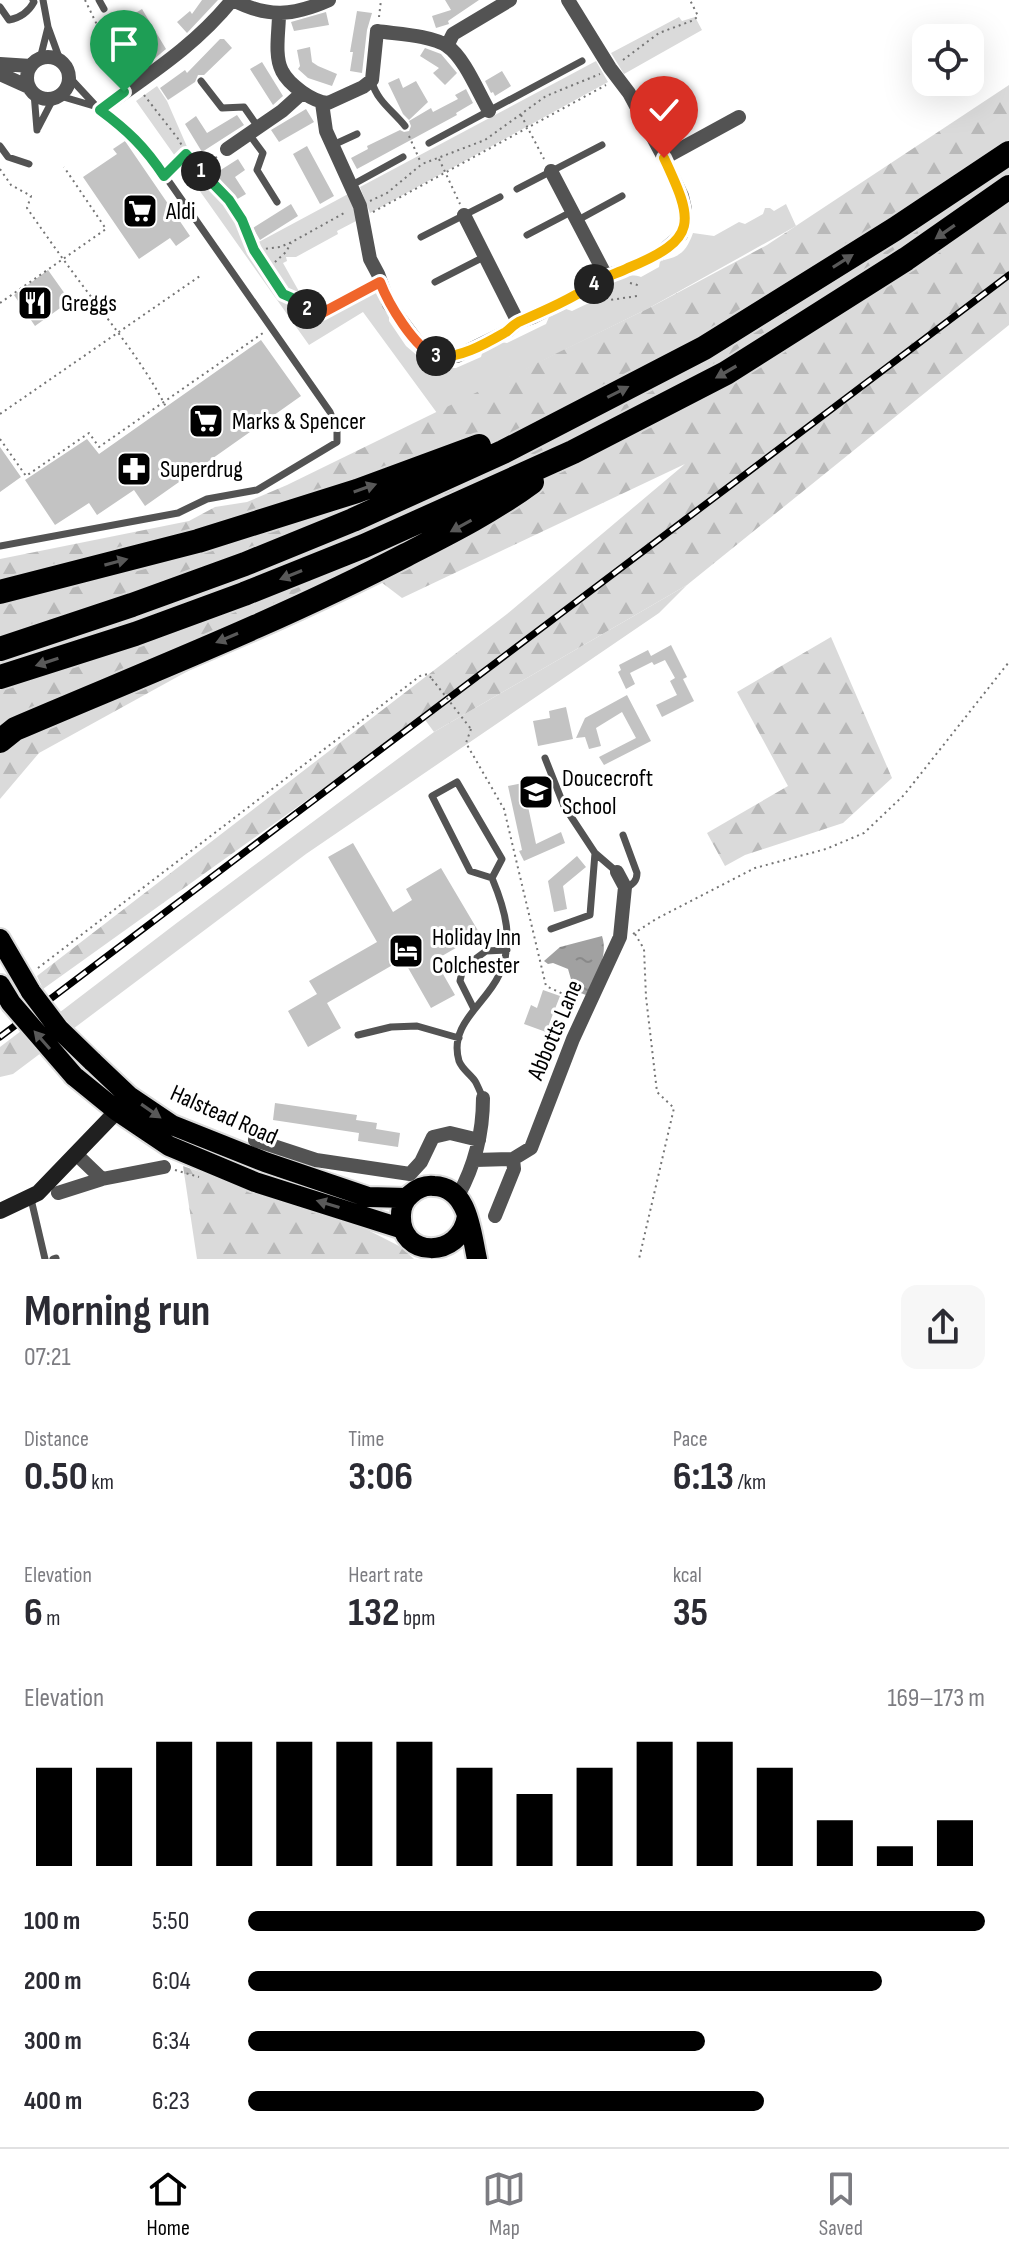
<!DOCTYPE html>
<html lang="en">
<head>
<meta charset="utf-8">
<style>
	body { margin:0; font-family:"Sofia Sans Condensed",sans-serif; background:#f7f7f7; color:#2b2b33; height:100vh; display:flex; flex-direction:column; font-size:30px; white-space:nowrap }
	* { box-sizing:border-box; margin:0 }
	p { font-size:26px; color:#7c7c81 }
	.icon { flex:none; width:44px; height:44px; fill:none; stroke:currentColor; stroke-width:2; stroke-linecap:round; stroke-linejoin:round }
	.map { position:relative; height:1259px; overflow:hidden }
	.sheet { display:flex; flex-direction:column; background:#fff; flex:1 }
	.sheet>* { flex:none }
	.buttons { position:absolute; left:912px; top:24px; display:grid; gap:16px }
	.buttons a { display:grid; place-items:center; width:72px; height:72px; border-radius:16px; background:#fff; box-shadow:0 8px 32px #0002; font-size:40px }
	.pin { position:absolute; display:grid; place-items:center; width:68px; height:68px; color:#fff; margin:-82px -34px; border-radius:50% 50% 50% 0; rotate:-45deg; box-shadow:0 0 8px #0007 }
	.pin .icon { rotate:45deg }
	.km { position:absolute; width:40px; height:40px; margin:-20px; border-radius:50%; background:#222; color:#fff; font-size:22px; line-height:40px; text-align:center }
	.round { display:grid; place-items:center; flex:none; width:84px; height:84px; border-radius:16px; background:#f7f7f7 }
	.summary { display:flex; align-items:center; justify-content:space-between; height:136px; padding:0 24px }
	h1 { font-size:44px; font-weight:700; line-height:60px }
	.metrics { display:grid; grid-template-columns:repeat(3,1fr); gap:12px; height:136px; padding:8px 24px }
	.metrics div { display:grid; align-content:center }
	.metrics b { font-size:40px; font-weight:700 }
	.metrics small { font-size:22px; font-weight:400 }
	.metrics p { font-size:22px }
	.chart { height:224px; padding:16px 24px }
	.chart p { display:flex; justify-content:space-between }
	.chart svg { width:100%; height:144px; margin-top:8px; stroke:#000; stroke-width:6 }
	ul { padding:0 24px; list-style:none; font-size:26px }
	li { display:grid; grid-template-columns:128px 96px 1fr; align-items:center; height:60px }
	li i { height:20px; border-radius:10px; background:#000 }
	.tabs { display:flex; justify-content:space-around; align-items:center; height:112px; border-top:2px solid #e1e1e2; background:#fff; font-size:22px; color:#7c7c81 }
	.tabs a { display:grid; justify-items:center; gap:4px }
	.tabs .on { color:#000 }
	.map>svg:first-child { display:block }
	.green { fill:#dadada }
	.forest { fill:url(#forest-firs) }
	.water { fill:url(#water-ripples) }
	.building { fill:#c3c3c3 }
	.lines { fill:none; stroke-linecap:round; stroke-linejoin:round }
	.primary-casing { stroke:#dbdbdb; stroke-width:24 }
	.highway-casing { stroke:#dbdbdb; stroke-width:28 }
	.path { stroke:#757575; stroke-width:2; stroke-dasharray:2 4; stroke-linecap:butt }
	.lane { stroke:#535353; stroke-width:7 }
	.street { stroke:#535353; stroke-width:14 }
	.secondary { stroke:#202020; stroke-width:16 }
	.primary { stroke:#000; stroke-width:20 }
	.highway { stroke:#000; stroke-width:24 }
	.rail-casing { stroke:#000; stroke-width:7 }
	.rail { stroke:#fff; stroke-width:4; stroke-dasharray:12; stroke-linecap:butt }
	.primary-bridge-casing { stroke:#dbdbdb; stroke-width:24; stroke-linecap:butt }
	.path-bridge { stroke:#757575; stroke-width:2; stroke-dasharray:2 4; stroke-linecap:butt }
	.primary-bridge { stroke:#000; stroke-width:20 }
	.oneway { fill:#595959 }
	.split-1-casing { stroke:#fff; stroke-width:16 }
	.split-2-casing { stroke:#fff; stroke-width:16 }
	.split-3-casing { stroke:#fff; stroke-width:16 }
	.split-4-casing { stroke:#fff; stroke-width:16 }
	.split-5-casing { stroke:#fff; stroke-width:16 }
	.split-1 { stroke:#22a559; stroke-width:10 }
	.split-2 { stroke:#22a559; stroke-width:10 }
	.split-3 { stroke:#f0652b; stroke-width:10 }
	.split-4 { stroke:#f5b400; stroke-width:10 }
	.split-5 { stroke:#f5b400; stroke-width:10 }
	.labels { text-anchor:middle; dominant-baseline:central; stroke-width:6; stroke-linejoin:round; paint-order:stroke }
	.poi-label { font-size:24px; fill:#000; stroke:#fff; text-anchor:start }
	.street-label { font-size:24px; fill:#000; stroke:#fff }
</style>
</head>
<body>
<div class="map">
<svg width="1009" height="1259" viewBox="0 0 1009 1259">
	<defs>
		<pattern id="forest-firs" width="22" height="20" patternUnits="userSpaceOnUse" patternTransform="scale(2)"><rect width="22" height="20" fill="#dadada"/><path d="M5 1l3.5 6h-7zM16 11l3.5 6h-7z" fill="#b9b9b9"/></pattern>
		<pattern id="water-ripples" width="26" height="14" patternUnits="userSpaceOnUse" patternTransform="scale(2)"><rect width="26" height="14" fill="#a1a1a1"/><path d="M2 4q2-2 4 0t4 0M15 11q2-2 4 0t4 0" fill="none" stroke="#898989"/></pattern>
	</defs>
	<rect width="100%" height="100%" fill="#fff"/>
	<path class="green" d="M679,17L682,21L695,17L702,30L624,74L611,53Z
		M596,61L608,82L370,213L360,187Z
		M157,86L167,101L188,149L228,195L243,216L255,244L350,193L358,220L337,231L338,234L296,257H286L287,261L283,263L301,295L298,297C303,309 308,315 321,314L375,286L377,295L389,314V321L406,346L426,363C435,360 442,362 449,368H456L481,357L483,350L500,342L507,343L546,324L549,317L566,309L572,311L591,302C597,285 624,271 641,277L659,267L660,261C680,257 686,252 693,233L714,236L739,222L745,224L763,214L765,208H770L774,211L786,204L796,226L649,308L437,413L363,312L309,345L136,101Z
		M687,585L659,613L306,854L13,1074L0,1077V1058L178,922L434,732Z"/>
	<path class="forest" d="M1009,85V325L687,585L434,732L423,717L43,989L37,976L507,614L685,464L402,598L381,582L208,660L39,753L0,799V559L189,521L215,507L247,502L287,485L649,308L767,245Z
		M831,637L892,778L843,823L745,855L725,866L707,833L788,786L737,692Z
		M21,1031L34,1047L0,1076V1047Z
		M183,1166L362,1227L401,1247L414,1259H197Z"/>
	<path class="water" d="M602,936C609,957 595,977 586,995L578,992V988L573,986L568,969L553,963L548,964L544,961L560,947Z"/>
	<path class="building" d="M202,0H218L187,33L177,22L190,11L192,14Z
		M445,0H479L448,21L449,24L436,28L432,16L451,10Z
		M142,9L166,49L154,59L129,17Z
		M357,11L372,13L367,30L362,73L350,71L353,52H350Z
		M326,12L329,25L294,31L291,22Z
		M220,39H224L232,48L204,75H198L195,82L168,100L160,88L185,70L187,73Z
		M310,47L312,62L318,66L337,74L332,86L308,78L298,69L300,66L297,50Z
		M425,48L441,54L457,73L445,85L433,73L439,68L420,56Z
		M262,62L283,96L273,105L250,69Z
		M502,71L511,86L495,96L493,92L491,93L485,81Z
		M399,78L403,88L416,81L428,102L409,120L403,114L388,83Z
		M466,89L473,103L456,113L457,115L357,169L351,158L368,149L367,146L400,130L404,132L409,131L411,126L409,121L431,108L433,112L458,99L455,95Z
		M306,109L314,122L279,142L271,130Z
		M237,115L244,125L202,152L185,124L196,116L207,133Z
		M125,141L190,236L176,246L170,238L139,259L83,177L117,154L113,149Z
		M307,146L334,196L320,204L293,154Z
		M238,159L245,170L235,177L246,194L234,201L216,173Z
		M291,204L298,216L260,240L253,228Z
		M48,270L70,301L35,326L14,295Z
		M261,340L301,396L145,506L134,490L97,515L89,503L55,525L25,480L87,439L99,454Z
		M0,447L21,477L0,492Z
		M671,645L687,677L683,679L694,701L662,717L656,705L677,695L670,681L675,678L665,660L654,665L652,662L630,673L635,684L626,689L618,672L621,670L619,665L648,650L651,656Z
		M627,695L651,741L604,765L599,757L636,738L622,712L596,728L601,746L589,749L585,737L576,738L585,718Z
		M566,707L573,739L538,746L533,721L550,718L549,711Z
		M523,783L536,844L561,832L565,843L524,861L519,851L522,850L508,786Z
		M353,843L393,912L412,900L406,889L441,868L480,934L435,960L455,995L431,1008L403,959L327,1003L341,1028L308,1047L288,1011L317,994L309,981L377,942L328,857Z
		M577,856L586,867L563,886L567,909L554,912L548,881Z
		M543,990L560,996L546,1032L524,1024L531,1005L537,1008Z
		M275,1103L357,1115L356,1120L377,1123L376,1129L400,1133L398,1147L358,1141L359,1133L273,1120Z"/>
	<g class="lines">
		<defs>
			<path id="primary" d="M0,939L31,992
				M0,985L11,1003
				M92,1061L129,1096L172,1125L265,1162L368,1197L407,1198
				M74,1076L117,1111L169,1146L255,1182L400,1228
				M467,1216C461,1259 399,1259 401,1215C401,1206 405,1199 411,1194C418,1188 425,1185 434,1186C469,1187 471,1233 477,1259"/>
			<path id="highway" d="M0,592L198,541L357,491L479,446
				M0,649L132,605L245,564L353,520L503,452L704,348L895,229L1009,153
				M0,677L135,634L244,594L364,546L573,452L726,373L906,259L1009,187
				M0,741L15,729C146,673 279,621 406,555C449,533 493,511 532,482"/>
		</defs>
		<use href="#primary" class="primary-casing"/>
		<use href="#highway" class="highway-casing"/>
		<path class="path" d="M85,0L101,33L128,73
			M379,17L381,0
			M623,60L659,33L694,20L698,16L690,0
			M144,95L179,140L186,154L229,200L242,220L254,250L283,294L299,301L305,309L313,312L322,313L368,288
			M521,115L544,159
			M409,136L421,163
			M439,159L460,204
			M173,167L185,154
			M0,169L11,185L31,196L27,208C47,237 67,265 89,294C116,330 145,366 166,407
			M201,169L218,156
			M370,201L387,193L422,164L485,140L546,96L600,74
			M373,212L606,85
			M254,250L280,247L292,242L346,212
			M266,270L286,252L291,243
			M630,283L641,286
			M601,294L610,300L637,296
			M0,303L106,229L64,167
			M0,414L200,276
			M0,439L26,476L89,433L99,447L263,333
			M471,729L466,743L504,809L546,986L576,1000
			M633,934L656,919L755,868L826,849L864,833L904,795L1009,662
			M635,934L644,949L646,997L657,1092L674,1108L639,1259
			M38,968L420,676L428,674L432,679
			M175,1170L199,1177"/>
		<path class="lane" d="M43,0L48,27
			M99,0L104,9
			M0,7L9,20C20,18 29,11 34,2L33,0
			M110,24L124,31L132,41L136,57L148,76
			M40,59L48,27L60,60
			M201,81L222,108L244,107L258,127
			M372,82C377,101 393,111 405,126
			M34,93L37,130
			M60,96L94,106
			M38,128L53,99
			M249,134L263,153L257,170L277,202
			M429,143L582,61
			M333,145L357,134
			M0,146L8,157L29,164
			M352,185L403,157
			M517,189L602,145
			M578,220L622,196
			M527,235L571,212
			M421,237L500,197
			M435,282L484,257
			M0,546L178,513L207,499L257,490L337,442V429L330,412L147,150L126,129L96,106L70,78
			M545,758L564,806L595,853L590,915L551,929
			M623,835L637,873C637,881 633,884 626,888
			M595,853L617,872
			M474,1009L460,981L463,968L486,951L507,950
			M358,1035L391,1027L417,1026L459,1038
			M483,1098C480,1092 478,1086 475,1081C470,1074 462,1069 459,1061C448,1024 486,1004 499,975C515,942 505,909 492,878L470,871L432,796L457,782L502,859L492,878
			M31,1199L45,1259
			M53,1259L56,1258"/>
		<path class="street" d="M233,0C268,18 293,16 329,0
			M279,14C279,31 274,56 282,71C289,85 313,102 328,103L363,87L372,80L377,31C396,34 431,35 447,46C464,57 478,92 489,111
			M447,46L453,34L510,0
			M27 78a21 21 0 1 1 42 0a21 21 0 1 1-42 0Z
			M0,64L31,66
			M0,74L29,87
			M322,103L326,131L360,206L370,259L378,274L389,304L425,352L435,356H457L508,331L518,322L533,317L582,292L606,276L624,270L659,254L681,235L684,226L685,209L682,196L664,158L629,93L610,68L568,0
			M100,110C148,75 194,47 232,0
			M227,149L282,111L302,93
			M664,158L739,117
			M551,171L606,276
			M464,215L518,322
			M255,1140L316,1160L410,1174L421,1162L433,1137L450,1133L479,1140
			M77,1155L102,1179L164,1167
			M475,1160L513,1159L531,1148L573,1039L620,937L625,887L617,872
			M58,1193L102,1179
			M458,1196C475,1165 483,1134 483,1098
			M495,1216L514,1169L513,1159"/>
		<path class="secondary" d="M0,1211L38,1193L117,1111"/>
		<use href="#primary" class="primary"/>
		<use href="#highway" class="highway"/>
		<defs>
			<path id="rail" d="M0,1037L1009,275"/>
		</defs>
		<use href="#rail" class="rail-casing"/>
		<use href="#rail" class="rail"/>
		<defs>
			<path id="primary-bridge" d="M31,992L59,1029L92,1061
				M11,1003L74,1076"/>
		</defs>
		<use href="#primary-bridge" class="primary-bridge-casing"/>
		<path class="path-bridge" d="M432,679L471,729"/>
		<use href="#primary-bridge" class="primary-bridge"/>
	</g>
	<defs><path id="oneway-solid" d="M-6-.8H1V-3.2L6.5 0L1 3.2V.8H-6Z" transform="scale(2)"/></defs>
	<g class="oneway">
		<use href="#oneway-solid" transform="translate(945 232) rotate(145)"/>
		<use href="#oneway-solid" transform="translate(843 261) rotate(-32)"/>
		<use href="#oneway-solid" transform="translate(726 372) rotate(150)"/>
		<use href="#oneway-solid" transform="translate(618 392) rotate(-27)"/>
		<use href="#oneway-solid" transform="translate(365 488) rotate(-19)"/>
		<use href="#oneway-solid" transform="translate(461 526) rotate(151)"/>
		<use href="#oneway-solid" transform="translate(116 562) rotate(-15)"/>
		<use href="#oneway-solid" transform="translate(291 575) rotate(158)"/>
		<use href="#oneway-solid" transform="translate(227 638) rotate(157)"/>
		<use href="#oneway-solid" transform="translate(47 662) rotate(162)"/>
		<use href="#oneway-solid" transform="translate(42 1040) rotate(-131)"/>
		<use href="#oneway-solid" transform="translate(151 1111) rotate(35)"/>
		<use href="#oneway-solid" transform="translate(328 1204) rotate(-163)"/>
	</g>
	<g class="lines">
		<defs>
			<path id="split-1" d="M124,92L100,110C127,130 145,147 164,176L186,154L201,171"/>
			<path id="split-2" d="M201,171L229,200L242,220L254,250L283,294L299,301L307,309"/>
			<path id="split-3" d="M307,309L322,313L380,282C388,303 414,348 436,356"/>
			<path id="split-4" d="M436,356C460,359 485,344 506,332C511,328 515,323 521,321C546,310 571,299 594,284"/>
			<path id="split-5" d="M594,284C605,276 616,274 628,268C699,239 694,222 664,158"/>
		</defs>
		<use href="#split-1" class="split-1-casing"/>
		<use href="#split-2" class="split-2-casing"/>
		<use href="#split-3" class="split-3-casing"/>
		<use href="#split-4" class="split-4-casing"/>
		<use href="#split-5" class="split-5-casing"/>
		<use href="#split-1" class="split-1"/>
		<use href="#split-2" class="split-2"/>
		<use href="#split-3" class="split-3"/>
		<use href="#split-4" class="split-4"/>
		<use href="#split-5" class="split-5"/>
	</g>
	<defs>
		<symbol id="supermarket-square" viewBox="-11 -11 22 22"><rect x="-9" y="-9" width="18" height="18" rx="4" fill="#000" stroke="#fff"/><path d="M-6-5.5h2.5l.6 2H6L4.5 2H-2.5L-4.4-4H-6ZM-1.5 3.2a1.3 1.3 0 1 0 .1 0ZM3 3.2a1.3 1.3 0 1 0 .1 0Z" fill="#fff"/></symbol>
		<symbol id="restaurant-square" viewBox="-11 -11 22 22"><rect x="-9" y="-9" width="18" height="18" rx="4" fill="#000" stroke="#fff"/><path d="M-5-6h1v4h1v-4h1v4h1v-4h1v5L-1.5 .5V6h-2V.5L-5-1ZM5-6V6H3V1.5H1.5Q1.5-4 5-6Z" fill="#fff"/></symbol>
		<symbol id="pharmacy-square" viewBox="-11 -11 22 22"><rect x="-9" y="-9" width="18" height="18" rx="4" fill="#000" stroke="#fff"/><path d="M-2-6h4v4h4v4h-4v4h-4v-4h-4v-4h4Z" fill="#fff"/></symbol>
		<symbol id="school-square" viewBox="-11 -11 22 22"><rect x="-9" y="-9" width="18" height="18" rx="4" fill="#000" stroke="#fff"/><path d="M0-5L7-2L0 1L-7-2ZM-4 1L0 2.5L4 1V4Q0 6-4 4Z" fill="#fff"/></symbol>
		<symbol id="hotel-square" viewBox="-11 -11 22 22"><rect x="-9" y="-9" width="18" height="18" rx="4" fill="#000" stroke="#fff"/><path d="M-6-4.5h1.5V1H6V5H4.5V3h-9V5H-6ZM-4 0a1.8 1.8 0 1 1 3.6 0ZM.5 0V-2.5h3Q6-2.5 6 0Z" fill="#fff"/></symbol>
	</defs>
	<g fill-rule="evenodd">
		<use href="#supermarket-square" x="120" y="191" width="40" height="40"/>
		<use href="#restaurant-square" x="15" y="283" width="40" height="40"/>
		<use href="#supermarket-square" x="186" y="401" width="40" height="40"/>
		<use href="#pharmacy-square" x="114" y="449" width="40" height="40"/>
		<use href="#school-square" x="516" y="772" width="40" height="40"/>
		<use href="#hotel-square" x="386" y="931" width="40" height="40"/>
	</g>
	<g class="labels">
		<g class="poi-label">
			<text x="166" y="211">Aldi</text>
			<text x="61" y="303">Greggs</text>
			<text x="232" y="421">Marks &amp; Spencer</text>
			<text x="160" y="469">Superdrug</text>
			<text x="562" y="778">Doucecroft<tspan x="562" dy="28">School</tspan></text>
			<text x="432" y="937">Holiday Inn<tspan x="432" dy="28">Colchester</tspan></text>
		</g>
		<g class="street-label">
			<text transform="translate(555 1030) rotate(-67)">Abbotts Lane</text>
			<text transform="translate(224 1115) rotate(24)">Halstead Road</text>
		</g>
	</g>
</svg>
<div class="buttons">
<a><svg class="icon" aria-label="locate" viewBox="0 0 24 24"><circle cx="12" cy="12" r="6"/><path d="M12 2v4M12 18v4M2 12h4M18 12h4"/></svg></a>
</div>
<div class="pin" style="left:124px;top:92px;background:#1e9e55"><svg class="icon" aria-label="arrive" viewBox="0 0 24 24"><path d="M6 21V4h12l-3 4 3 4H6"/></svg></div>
<div class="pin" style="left:664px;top:158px;background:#d93025"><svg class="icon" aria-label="check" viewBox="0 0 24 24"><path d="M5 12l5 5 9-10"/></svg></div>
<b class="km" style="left:201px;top:171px">1</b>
<b class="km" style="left:307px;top:309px">2</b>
<b class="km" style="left:436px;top:356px">3</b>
<b class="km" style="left:594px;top:284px">4</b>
</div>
<section class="sheet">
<div class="summary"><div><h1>Morning run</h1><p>07:21</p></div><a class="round"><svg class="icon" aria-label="share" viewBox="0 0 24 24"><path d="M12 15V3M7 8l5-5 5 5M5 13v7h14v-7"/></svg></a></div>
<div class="metrics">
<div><p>Distance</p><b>0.50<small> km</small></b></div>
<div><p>Time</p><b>3:06</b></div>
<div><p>Pace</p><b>6:13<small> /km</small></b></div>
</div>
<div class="metrics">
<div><p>Elevation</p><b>6<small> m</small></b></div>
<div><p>Heart rate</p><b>132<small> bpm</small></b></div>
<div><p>kcal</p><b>35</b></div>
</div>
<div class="chart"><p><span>Elevation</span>169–173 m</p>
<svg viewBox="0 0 160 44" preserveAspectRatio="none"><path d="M5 44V14M15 44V14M25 44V6M35 44V6M45 44V6M55 44V6M65 44V6M75 44V14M85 44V22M95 44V14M105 44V6M115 44V6M125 44V14M135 44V30M145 44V38M155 44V30"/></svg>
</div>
<ul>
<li><b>100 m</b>5:50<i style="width:100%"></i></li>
<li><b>200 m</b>6:04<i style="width:86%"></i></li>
<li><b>300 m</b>6:34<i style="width:62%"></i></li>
<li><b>400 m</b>6:23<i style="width:70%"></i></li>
</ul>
</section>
<nav class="tabs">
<a class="on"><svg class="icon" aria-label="home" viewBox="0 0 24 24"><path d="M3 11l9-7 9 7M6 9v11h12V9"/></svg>Home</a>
<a><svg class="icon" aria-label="map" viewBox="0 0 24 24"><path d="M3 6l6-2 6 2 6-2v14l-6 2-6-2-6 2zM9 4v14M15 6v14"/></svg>Map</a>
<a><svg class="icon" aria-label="saved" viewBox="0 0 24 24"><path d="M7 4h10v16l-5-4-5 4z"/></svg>Saved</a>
</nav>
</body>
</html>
